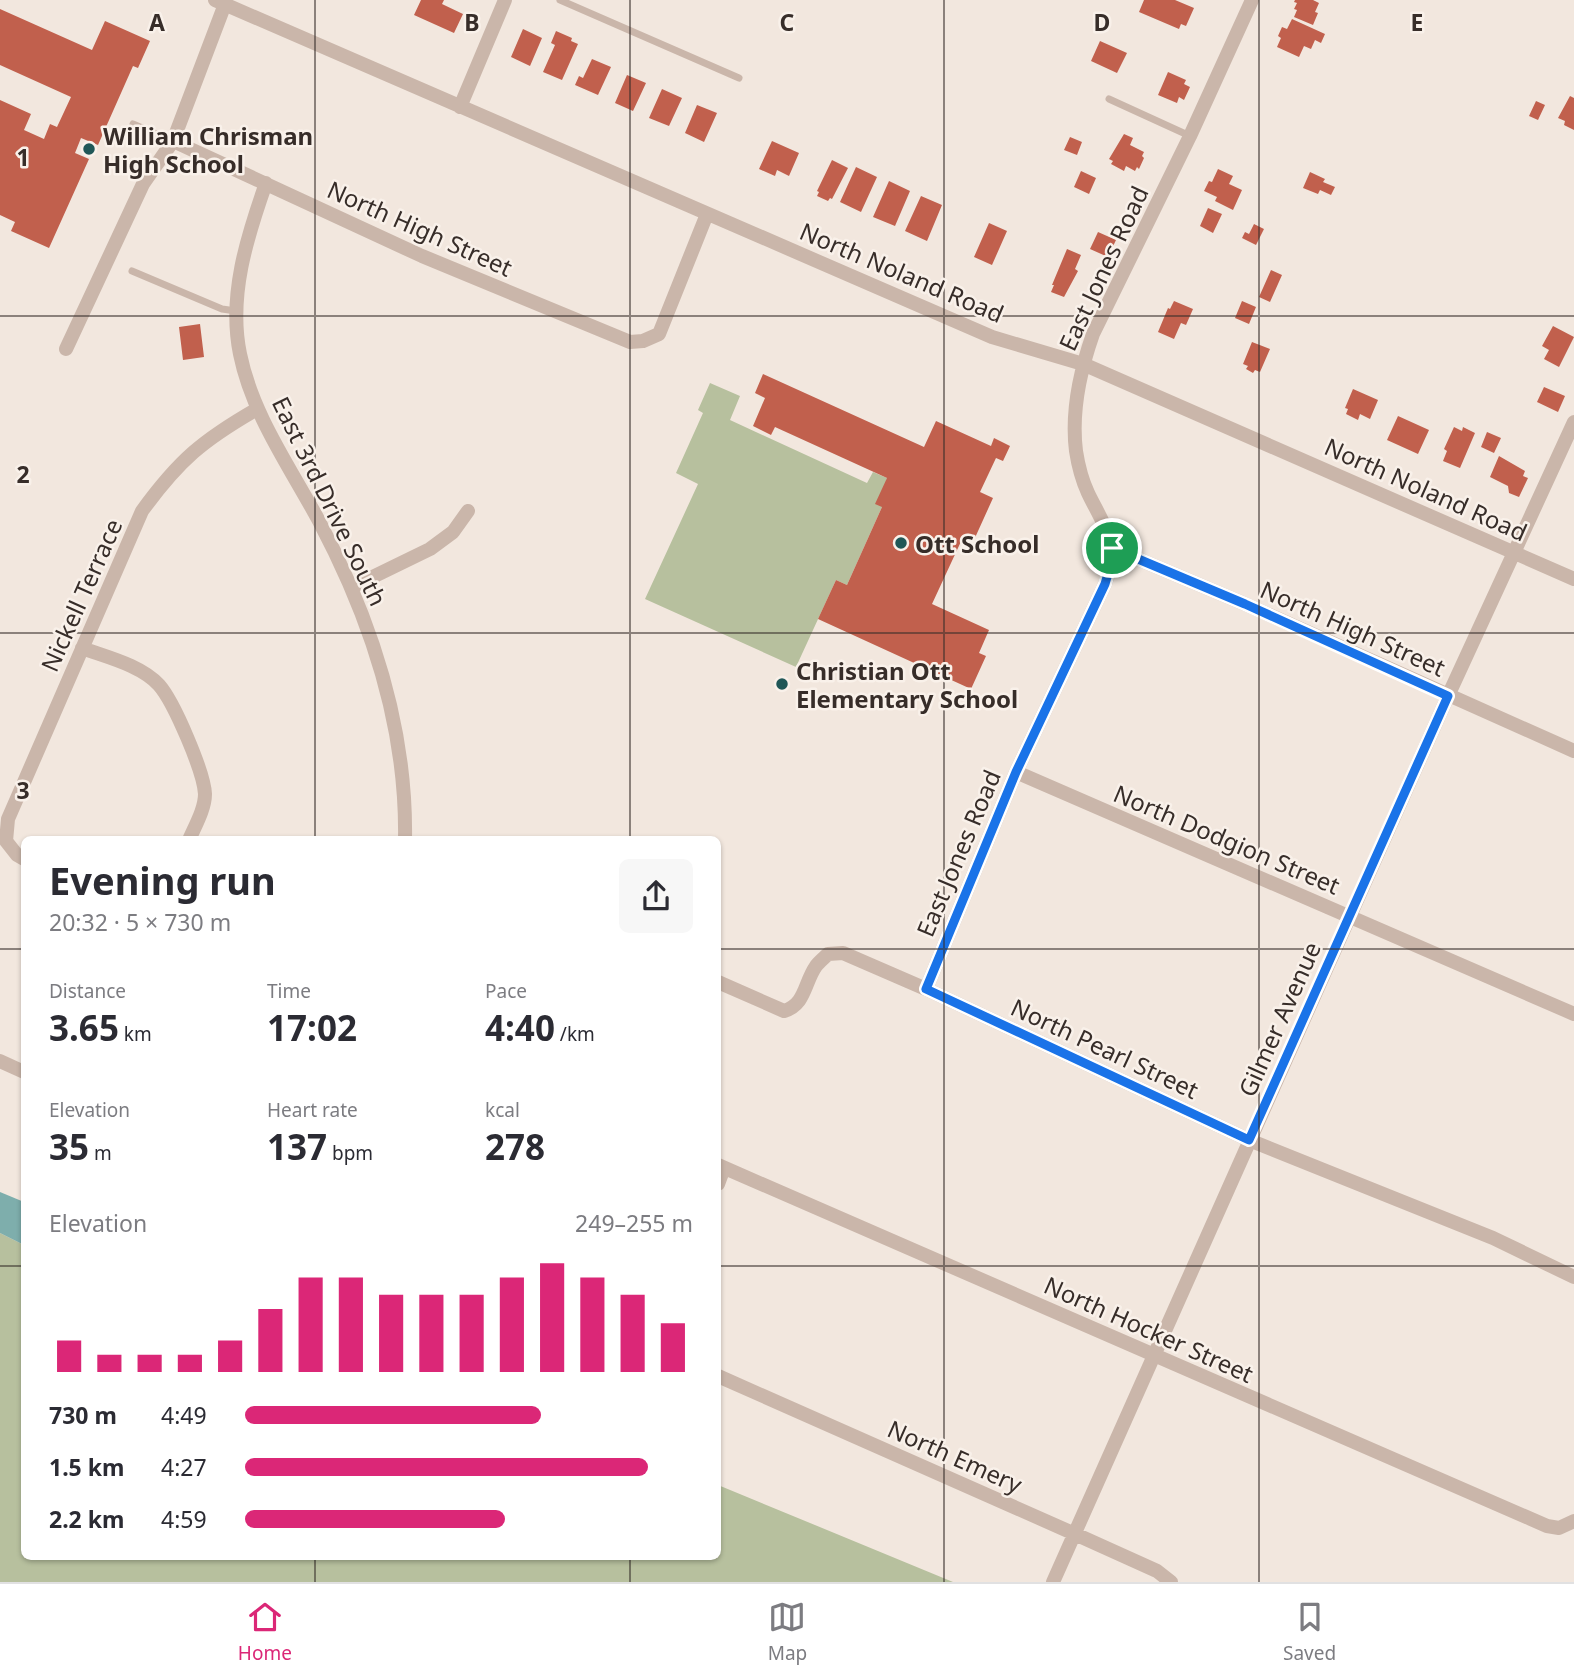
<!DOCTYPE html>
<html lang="en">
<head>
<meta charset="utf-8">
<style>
	body { margin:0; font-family:"Noto Sans",sans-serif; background:#f7f7f7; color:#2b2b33; height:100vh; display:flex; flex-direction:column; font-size:26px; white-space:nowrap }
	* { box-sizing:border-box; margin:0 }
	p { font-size:23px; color:#7c7c81 }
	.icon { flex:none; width:38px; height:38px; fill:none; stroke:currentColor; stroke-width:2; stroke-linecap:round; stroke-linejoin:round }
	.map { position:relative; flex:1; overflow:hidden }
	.panel { position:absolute; left:21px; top:836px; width:700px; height:724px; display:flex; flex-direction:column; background:#fff; border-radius:10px; box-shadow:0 2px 5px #0004 }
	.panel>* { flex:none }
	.pin { position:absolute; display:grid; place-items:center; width:60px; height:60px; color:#fff; margin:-30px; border:4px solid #fff; border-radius:50%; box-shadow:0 2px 7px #0007 }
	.round { display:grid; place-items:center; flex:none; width:74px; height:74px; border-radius:10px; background:#f7f7f7 }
	.head { display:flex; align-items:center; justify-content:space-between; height:119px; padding:0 28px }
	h1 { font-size:38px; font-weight:700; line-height:52px }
	.figures { display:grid; grid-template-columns:repeat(3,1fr); gap:10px; height:119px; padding:7px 28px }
	.figures div { display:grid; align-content:center }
	.figures b { font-size:35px; font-weight:700 }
	.figures small { font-size:19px; font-weight:400 }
	.figures p { font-size:19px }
	.chart { height:196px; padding:14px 28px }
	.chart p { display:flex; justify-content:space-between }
	.chart svg { width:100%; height:126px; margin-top:7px; stroke:#db2777; stroke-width:6 }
	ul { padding:0 28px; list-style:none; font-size:23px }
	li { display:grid; grid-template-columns:112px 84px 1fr; align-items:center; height:52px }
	li i { height:18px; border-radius:9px; background:#db2777 }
	.dock { display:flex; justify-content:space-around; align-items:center; height:98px; border-top:2px solid #e1e1e2; background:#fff; font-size:19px; color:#7c7c81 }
	.dock a { display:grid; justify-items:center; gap:4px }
	.dock .current { color:#db2777 }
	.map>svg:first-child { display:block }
	.green { fill:#b7c09e }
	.water { fill:#7eaeac }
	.building { fill:#c1604d }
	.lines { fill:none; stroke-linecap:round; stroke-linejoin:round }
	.service { stroke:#cab6aa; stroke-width:7 }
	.minor { stroke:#cab6aa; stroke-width:14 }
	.route-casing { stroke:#fff; stroke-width:14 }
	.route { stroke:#1a73e8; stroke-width:9 }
	.grid { fill:none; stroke:#372d29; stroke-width:2; stroke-opacity:0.55 }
	.poi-dot { fill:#205757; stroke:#f9f1ea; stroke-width:2.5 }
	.labels { text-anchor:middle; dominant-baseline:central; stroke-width:5; stroke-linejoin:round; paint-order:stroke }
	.poi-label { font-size:24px; font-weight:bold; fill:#372d29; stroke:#f9f1ea; text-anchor:start }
	.street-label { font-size:24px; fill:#372d29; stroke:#f9f1ea }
	.grid-label { font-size:23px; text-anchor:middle; font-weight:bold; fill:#372d29; stroke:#f9f1ea; stroke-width:5; stroke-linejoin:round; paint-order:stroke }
</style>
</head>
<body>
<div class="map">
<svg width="1574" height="1582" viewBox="0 0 1574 1582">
	<rect width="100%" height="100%" fill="#f2e7de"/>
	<path class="green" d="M710,383L740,396L730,420L867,483L873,472L887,478L882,507L847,585L836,580L796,667L645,599L698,484L676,473L703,413L698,410Z
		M0,1233L24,1245V1558H718V1485L953,1582H0Z"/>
	<path class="water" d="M0,1192L24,1202V1245L0,1233Z"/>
	<path class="building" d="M421,0H444L442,4L463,14L454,33L414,15Z
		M1144,0H1175L1194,8L1186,26L1181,24L1179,29L1139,12Z
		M1295,0H1313L1319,3L1315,12L1318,13L1313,25L1294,17L1297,10L1294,9L1297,3L1294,2Z
		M0,9L92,50L105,21L150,41L138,68L133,66L98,145L81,138L75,153L89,159L49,248L11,231L15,222L0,215V100L31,114L24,130L44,139L50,124L57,127L71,97L0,65Z
		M1292,19L1325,34L1321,43L1315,40L1311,49L1304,46L1299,57L1277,47L1281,38L1278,36L1282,27L1287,29Z
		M523,29L542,38L530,66L511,57Z
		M556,31L572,38L571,41L578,44L562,80L543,72L555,45L551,43Z
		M1100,41L1127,53L1117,73L1091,61Z
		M592,59L611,67L598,95L575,85L579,76L583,78Z
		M1168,72L1186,80L1184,84L1190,87L1184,100L1179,97L1177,103L1158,95Z
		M627,75L646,83L633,111L615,103Z
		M662,89L682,98L669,126L649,118Z
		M1570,96L1574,98V130L1564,125L1565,121L1558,118Z
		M1536,101L1545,105L1538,120L1529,116Z
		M697,105L717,113L704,142L685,133Z
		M1124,134L1133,138L1130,145L1144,152L1142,156L1144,158L1139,169L1137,167L1135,171L1126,166L1124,171L1111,164L1113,161L1109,159Z
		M1070,137L1082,142L1077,155L1064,150Z
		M772,141L799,153L789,176L777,170L775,176L759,169Z
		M832,160L848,168L832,199L830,198L828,201L817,196L819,192L817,191Z
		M856,167L877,177L861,212L840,202Z
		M1218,169L1233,176L1229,184L1242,190L1233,210L1215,201L1217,197L1204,191L1209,181L1212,182Z
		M1081,171L1096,178L1089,194L1074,187Z
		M1310,172L1325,179L1323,182L1335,187L1331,195L1320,190L1318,194L1303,188Z
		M889,181L910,191L895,226L873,217Z
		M921,196L942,205L927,241L905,231Z
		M1208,208L1222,214L1213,233L1200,226Z
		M989,223L1007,231L992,265L974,257Z
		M1254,224L1264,229L1256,245L1242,238L1245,232L1249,234Z
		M1098,232L1116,240L1108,257L1090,249Z
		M1067,249L1081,255L1075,269L1078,271L1064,297L1051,292L1054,285H1052Z
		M1271,270L1282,275L1270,302L1259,297Z
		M1174,301L1193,309L1186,325L1181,323L1174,339L1158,332L1168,308L1170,309Z
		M1242,301L1256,307L1249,324L1235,318Z
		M200,324L204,357L183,360L179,327Z
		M1553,326L1574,337L1559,367L1544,359L1549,350L1542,346Z
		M1252,342L1270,349L1260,372L1255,370L1253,373L1246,369L1248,366L1243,364Z
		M763,374L924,447L936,421L991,446L994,438L1010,446L1003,461L996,458L980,492L993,498L974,540L964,535L932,604L989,630L979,653L986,656L971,689L818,619L836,580L847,585L882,507L875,504L887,478L775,427L771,435L753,426L765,398L755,393Z
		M1544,387L1565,396L1558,412L1537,402Z
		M1353,389L1378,400L1370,419L1360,414L1358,420L1346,414L1348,409L1345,408Z
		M1398,416L1429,430L1418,454L1387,440Z
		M1454,427L1462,431L1463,427L1475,433L1460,468L1443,461L1447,451L1444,449Z
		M1487,432L1501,438L1494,453L1481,447Z
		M1499,456L1525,471L1523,476L1528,478L1519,497L1509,493L1508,486L1490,477Z"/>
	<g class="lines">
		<path class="service" d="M560,0L739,78
			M1109,99L1190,136
			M133,124L173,141
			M132,271L222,309L236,311"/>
		<path class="minor" d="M215,0L992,337L1083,364L1574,579
			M460,107L505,0
			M173,141L422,256L630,342L643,341L659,334L707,214
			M266,183C247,237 228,296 240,354C252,414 290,467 319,521C371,619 407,728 405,840
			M66,349L143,184L173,141L225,4
			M1112,548L1245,604L1574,751
			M352,587L430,549L453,532L468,511
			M82,648C106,657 141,665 159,685C174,702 204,772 205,794C205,809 195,826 189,840
			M1016,772L1574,1014
			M6,841L8,819L142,511C179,460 203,440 257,409
			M6,841L17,855L24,859
			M718,982L784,1011C806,1004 804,983 816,966C819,962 824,958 828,954L843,953L926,989L1249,1140L1493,1238L1574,1277
			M926,989L1016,772L1105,584C1109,572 1113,560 1111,547C1108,528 1096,510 1088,493C1082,480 1078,464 1076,451C1071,411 1080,371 1093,334L1190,136L1252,0
			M0,1061L24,1072
			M718,1165L1547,1526L1559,1528L1574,1521
			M718,1184L724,1168
			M718,1376L1075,1534L1157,1571L1171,1582
			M1053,1582L1448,696L1574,422"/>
	</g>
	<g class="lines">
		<defs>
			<path id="route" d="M1112,548L1245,604L1448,696L1249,1140L926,989L1016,772L1105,584L1111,563Z"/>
		</defs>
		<use href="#route" class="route-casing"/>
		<use href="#route" class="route"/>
	</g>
	<path class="grid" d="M315,0V840M630,0V840M944,0V1582M1259,0V1582M0,316H1574M0,633H1574M0,949H24M718,949H1574M0,1266H24M718,1266H1574M315,1558V1582M630,1558V1582"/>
	<g class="poi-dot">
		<circle cx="89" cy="149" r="7"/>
		<circle cx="901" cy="543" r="7"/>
		<circle cx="782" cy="684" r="7"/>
	</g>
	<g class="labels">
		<g class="poi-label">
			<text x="103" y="135">William Chrisman<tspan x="103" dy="28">High School</tspan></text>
			<text x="915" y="543">Ott School</text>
			<text x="796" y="670">Christian Ott<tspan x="796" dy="28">Elementary School</tspan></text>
		</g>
		<g class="street-label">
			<text transform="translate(420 228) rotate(24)">North High Street</text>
			<text transform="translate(1103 268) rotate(-65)">East Jones Road</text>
			<text transform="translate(902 272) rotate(23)">North Noland Road</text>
			<text transform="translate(1426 489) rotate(24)">North Noland Road</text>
			<text transform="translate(330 501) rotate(64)">East 3rd Drive South</text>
			<text transform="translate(81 595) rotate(-66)">Nickell Terrace</text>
			<text transform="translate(1353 628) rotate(24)">North High Street</text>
			<text transform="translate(1227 839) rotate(23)">North Dodgion Street</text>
			<text transform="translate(958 853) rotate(-67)">East Jones Road</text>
			<text transform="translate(1279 1019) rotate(-66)">Gilmer Avenue</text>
			<text transform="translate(1105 1048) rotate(25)">North Pearl Street</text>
			<text transform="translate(1149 1329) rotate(24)">North Hocker Street</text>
			<text transform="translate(955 1456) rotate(24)">North Emery</text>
		</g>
	</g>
	<g class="grid-label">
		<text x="157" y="31">A</text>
		<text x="472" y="31">B</text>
		<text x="787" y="31">C</text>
		<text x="1102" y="31">D</text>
		<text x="1417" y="31">E</text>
		<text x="23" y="166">1</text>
		<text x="23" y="483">2</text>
		<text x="23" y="799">3</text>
	</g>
</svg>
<div class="pin" style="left:1112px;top:548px;background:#1e9e55"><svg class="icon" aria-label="arrive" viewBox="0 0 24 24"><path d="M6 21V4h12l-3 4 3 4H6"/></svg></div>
<section class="panel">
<div class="head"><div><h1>Evening run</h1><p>20:32 · 5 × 730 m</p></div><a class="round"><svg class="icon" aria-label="share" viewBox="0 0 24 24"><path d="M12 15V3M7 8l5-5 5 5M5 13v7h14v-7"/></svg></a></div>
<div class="figures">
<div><p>Distance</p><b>3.65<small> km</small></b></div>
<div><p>Time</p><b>17:02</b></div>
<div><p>Pace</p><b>4:40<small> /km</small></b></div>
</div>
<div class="figures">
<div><p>Elevation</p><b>35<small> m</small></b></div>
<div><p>Heart rate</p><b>137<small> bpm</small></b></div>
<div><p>kcal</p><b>278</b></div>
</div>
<div class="chart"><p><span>Elevation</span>249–255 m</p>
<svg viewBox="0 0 160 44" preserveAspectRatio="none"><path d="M5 44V33M15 44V38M25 44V38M35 44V38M45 44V33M55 44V22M65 44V11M75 44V11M85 44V17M95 44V17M105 44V17M115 44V11M125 44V6M135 44V11M145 44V17M155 44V27"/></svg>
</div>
<ul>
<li><b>730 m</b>4:49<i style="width:66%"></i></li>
<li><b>1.5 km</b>4:27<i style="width:90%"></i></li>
<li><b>2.2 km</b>4:59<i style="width:58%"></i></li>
</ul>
</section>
</div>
<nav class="dock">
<a class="current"><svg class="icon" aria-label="home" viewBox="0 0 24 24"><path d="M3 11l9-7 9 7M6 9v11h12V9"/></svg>Home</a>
<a><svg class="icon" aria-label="map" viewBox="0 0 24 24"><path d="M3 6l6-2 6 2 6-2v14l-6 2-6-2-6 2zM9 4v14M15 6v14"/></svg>Map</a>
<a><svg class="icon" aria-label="saved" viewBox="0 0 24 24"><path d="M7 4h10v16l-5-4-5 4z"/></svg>Saved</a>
</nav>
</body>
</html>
